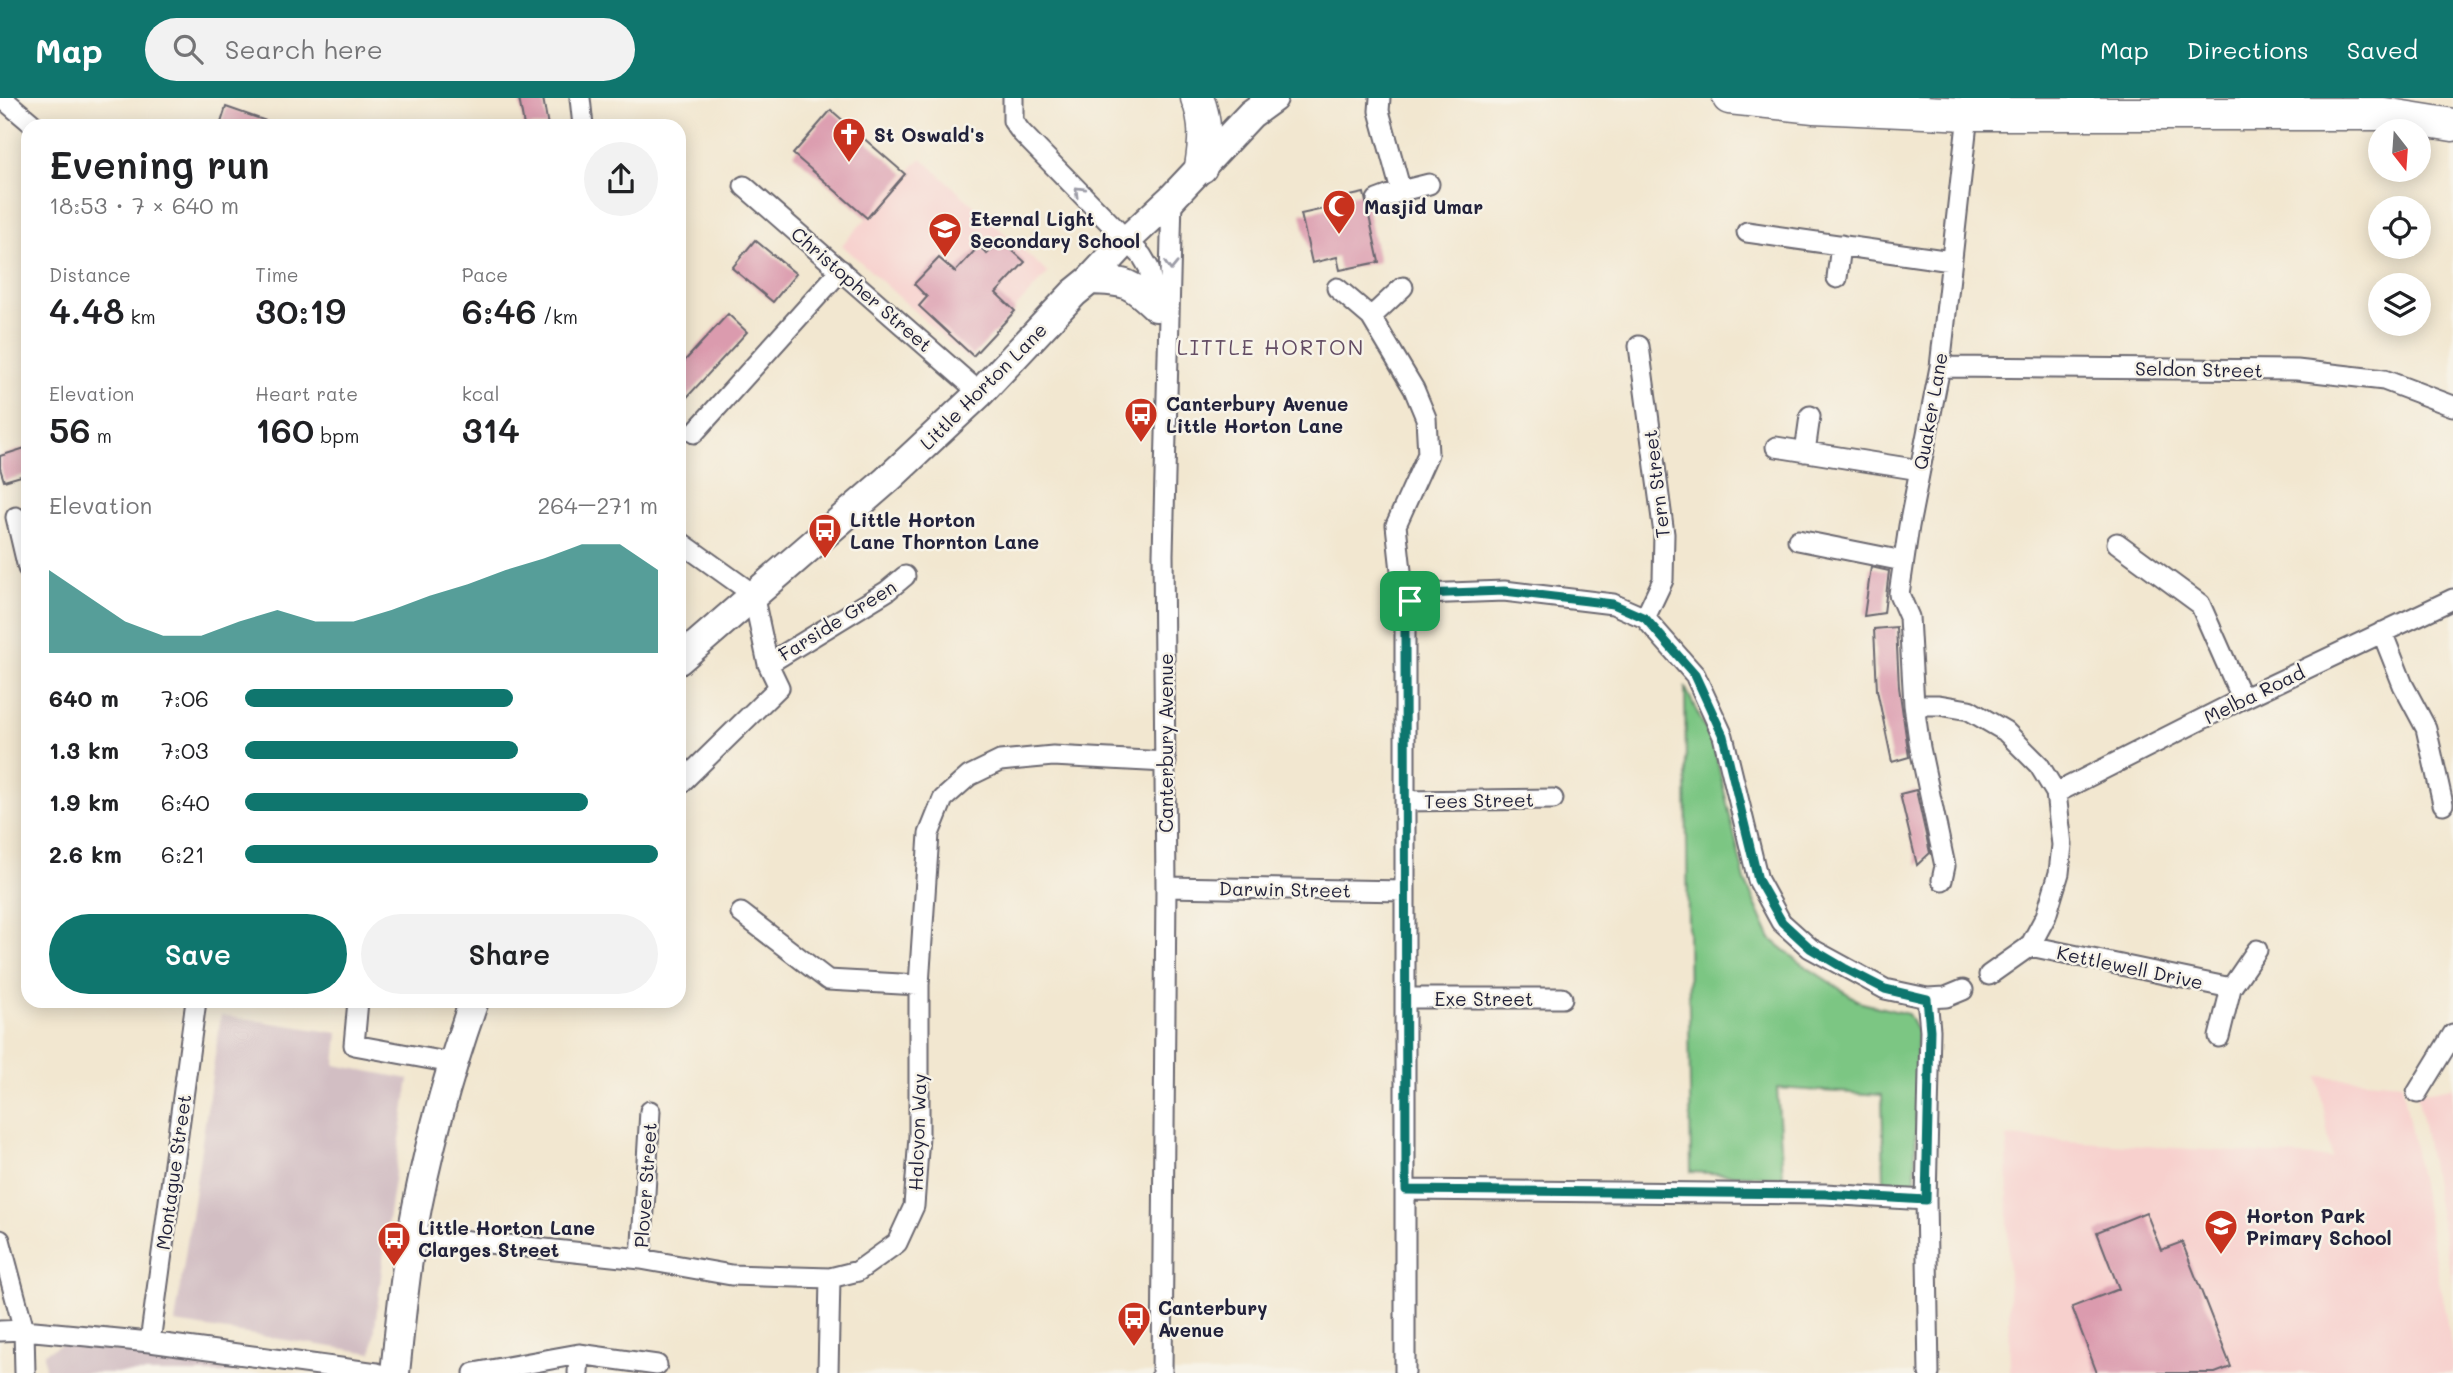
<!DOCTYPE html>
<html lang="en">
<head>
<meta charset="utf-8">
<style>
	body { margin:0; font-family:Mali,sans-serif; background:#f2f2f2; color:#202124; height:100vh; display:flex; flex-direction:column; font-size:26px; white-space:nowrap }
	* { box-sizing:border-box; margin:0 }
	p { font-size:23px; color:#757577 }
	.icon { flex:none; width:38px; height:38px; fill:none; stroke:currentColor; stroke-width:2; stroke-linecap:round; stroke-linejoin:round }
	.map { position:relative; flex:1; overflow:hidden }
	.sheet { position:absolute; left:21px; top:21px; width:665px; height:889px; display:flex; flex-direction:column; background:#fff; border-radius:21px; box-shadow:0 4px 18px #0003 }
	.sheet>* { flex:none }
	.needle { width:46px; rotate:163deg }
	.tools { position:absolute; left:2368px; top:21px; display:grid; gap:14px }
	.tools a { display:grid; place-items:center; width:63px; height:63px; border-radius:50%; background:#fff; box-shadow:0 4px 18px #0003; font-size:35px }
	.pin { position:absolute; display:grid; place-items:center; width:60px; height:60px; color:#fff; margin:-30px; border-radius:14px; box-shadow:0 4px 10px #0006 }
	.round { display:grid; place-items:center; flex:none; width:74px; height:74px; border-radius:37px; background:#f2f2f2 }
	.overview { display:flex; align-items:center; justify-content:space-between; height:119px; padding:0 28px }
	h1 { font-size:38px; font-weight:600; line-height:52px }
	.stats { display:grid; grid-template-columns:repeat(3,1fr); gap:10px; height:119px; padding:7px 28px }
	.stats div { display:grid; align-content:center }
	.stats b { font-size:35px; font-weight:600 }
	.stats small { font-size:19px; font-weight:400 }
	.stats p { font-size:19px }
	.chart { height:196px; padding:14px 28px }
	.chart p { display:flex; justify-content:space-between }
	.chart svg { width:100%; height:126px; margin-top:7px; fill:#0f766e; opacity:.7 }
	.button { display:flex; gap:14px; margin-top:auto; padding:14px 28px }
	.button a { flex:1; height:80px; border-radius:42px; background:#0f766e; color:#fff; font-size:28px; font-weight:600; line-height:80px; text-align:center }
	.button a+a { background:#f2f2f2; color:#202124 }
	ul { padding:0 28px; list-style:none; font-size:23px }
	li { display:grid; grid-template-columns:112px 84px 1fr; align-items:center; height:52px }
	li i { height:18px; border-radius:9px; background:#0f766e }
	header { display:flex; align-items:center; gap:42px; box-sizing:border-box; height:98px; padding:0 35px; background:#0f766e; color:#fff }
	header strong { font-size:33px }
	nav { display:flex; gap:38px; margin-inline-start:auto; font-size:24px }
	.search { width:490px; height:63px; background:#f2f2f2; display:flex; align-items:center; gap:18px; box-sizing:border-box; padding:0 24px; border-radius:38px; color:#757577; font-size:26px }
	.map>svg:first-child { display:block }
	.built { fill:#f7d0cd }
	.industrial { fill:#d2bec3 }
	.green { fill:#7cc683; stroke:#4f745f; stroke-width:2 }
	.building { fill:#db9bae }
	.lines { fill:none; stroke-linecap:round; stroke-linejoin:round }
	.street-casing { stroke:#6b676f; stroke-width:23 }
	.secondary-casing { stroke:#6b676f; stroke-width:32 }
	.primary-casing { stroke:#6b676f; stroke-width:35 }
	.street { stroke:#fff; stroke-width:19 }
	.secondary { stroke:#fff; stroke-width:28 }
	.primary { stroke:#fff; stroke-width:32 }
	.oneway { stroke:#9c9ca7 }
	.route-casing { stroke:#fff; stroke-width:14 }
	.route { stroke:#0f766e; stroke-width:9 }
	.labels { text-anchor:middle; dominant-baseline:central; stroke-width:5; stroke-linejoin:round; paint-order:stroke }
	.poi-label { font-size:19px; font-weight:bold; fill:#22223b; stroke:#f7f3e8; text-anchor:start }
	.street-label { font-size:19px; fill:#22223b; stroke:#f7f3e8 }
	.neighbourhood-label { font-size:21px; letter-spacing:2px; fill:#634c63; stroke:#f7f3e8 }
</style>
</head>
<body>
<header>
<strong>Map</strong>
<div class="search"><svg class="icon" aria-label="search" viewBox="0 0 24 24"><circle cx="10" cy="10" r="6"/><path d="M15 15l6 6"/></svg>Search here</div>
<nav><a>Map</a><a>Directions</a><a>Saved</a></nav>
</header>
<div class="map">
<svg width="2453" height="1275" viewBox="0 0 2453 1275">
	<rect width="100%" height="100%" fill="#f7f3e8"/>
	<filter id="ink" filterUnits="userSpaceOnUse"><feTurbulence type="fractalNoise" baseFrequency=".0143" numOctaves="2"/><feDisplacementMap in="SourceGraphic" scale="14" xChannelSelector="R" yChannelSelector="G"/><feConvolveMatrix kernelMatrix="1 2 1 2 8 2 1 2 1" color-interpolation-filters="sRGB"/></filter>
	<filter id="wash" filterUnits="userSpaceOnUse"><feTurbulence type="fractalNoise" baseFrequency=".00686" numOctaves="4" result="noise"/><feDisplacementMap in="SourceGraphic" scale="28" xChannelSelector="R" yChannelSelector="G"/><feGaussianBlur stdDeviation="1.57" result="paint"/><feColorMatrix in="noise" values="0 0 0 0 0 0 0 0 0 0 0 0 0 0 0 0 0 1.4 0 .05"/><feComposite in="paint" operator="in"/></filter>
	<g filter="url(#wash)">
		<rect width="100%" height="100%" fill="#f2e7d0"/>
		<path class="built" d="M921,60L1048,175L968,262L842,147Z
			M2318,978L2402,985L2453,1257V1275H2010L2007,1039L2332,1060Z
			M2453,989V1187L2417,995Z"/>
		<path class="industrial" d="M221,917L338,935L335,967L409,981L386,1136L372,1255L175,1225Z
			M65,1244L242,1275H45L44,1255Z"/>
		<path class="green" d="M1685,589L1714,649L1745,783L1771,841L1802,866L1862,905L1908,916L1917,933L1915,1086L1884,1082L1882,997L1777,990L1783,1079L1691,1074Z"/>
		<g id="blocks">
			<path class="building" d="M519,0H543L548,28H524Z
				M226,9L272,25V28H220Z
				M831,12L905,76L867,120L793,56Z
				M1364,95L1379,164L1340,172L1337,159L1312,165L1301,116L1337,108L1336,101Z
				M755,142L796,176L773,204L732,170Z
				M1001,142L1025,164L996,195L1015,213L973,258L919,208L927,199L914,186L939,160L955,174L979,148L987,156Z
				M728,216L747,234L679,308V269Z
				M28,349V376L4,383L0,370V358Z
				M1871,469L1889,473L1884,515L1864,518Z
				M1896,529L1899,589L1909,659L1892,664L1877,592L1874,531Z
				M1916,692L1930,755L1917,767L1900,696Z
				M2146,1114L2161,1152L2182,1144L2231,1269L2215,1275H2097L2072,1209L2119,1191L2097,1134Z"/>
		</g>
	</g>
	<g filter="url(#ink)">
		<use href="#blocks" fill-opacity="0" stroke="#6b676f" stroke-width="2"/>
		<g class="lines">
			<defs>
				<path id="street" d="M2,0L35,28
					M580,0L583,28
					M1013,0V23L1021,34L1142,158L1149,170L1156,210
					M1380,0L1379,13L1401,93
					M1968,16L1940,269L1909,428L1899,496L1909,519L1914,607H1939L1969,612L2005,633L2039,667L2056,695L2062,747L2059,775L2046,818L2030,848L1989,877
					M744,88L980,295
					M1377,102L1401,93L1429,86
					M1747,134L1951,163
					M1837,180L1841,147
					M1337,190L1371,219L1414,291L1426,320L1428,356L1396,427L1402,482L1410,503
					M1371,219L1403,189
					M1639,248L1664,436L1663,482L1645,520
					M1940,269L2297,272L2384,282L2453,308
					M694,335L841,172
					M1776,349L1920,372
					M1805,354L1810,318
					M16,419L28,470
					M1798,442L1903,463
					M679,443L753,496L768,566L779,589L679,687
					M2117,445L2200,506L2242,601
					M2382,534L2403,587L2426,630L2443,706
					M768,566L887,493L905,478
					M1914,607L1920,650L1945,768L1942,782
					M2056,695L2242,601L2453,501
					M1405,703L1553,701
					M1166,789L1405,793
					M741,815L828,882L919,887
					M2030,848L2231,890L2219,939
					M2231,890L2257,852
					M1407,900H1562
					M1927,900L1930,932L1926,1102L1929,1275
					M358,903L354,947L452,965
					M2417,995L2453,936
					M1406,1092L1825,1096L1926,1102
					M412,1137L641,1161L731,1177L830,1180L858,1173L897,1145L914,1108L919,1038V887L929,736L943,701L969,678L1000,663L1053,658L1166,664
					M0,1142L24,1232L25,1275
					M641,1161L650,1013
					M0,1233L24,1232L150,1244L377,1275
					M150,1244L196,903
					M474,1275L579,1256L657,1267
					M578,1275L579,1256
					M828,1275L830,1180
					M1162,1275L1166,789L1163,456L1172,100
					M1405,1275V533L1410,503L1422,496L1504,493L1613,506L1645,520L1695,577L1723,638L1758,782L1781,824L1810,850L1885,891L1927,900L1946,899L1963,892"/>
				<path id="secondary" d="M1090,182C1126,183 1130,184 1156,209
					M679,562L887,382L980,295L1074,195L1090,182L1128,141L1172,100L1251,16L1273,0
					M395,1275C400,1229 404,1182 412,1136C426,1057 447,979 474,903"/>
				<path id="primary" d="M1197,0C1207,23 1205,44 1201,69
					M1729,0L1814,9L1968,16H2384L2453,27"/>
			</defs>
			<use href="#street" class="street-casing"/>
			<use href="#secondary" class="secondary-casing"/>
			<use href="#primary" class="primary-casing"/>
			<use href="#street" class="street"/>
			<use href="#secondary" class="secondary"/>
			<use href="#primary" class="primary"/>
		</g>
		<defs><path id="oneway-chevron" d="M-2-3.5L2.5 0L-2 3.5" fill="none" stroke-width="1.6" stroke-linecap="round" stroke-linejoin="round" transform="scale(1.75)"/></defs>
		<g class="oneway">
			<use href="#oneway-chevron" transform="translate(1079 93) rotate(-135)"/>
			<use href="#oneway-chevron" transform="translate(1171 168) rotate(91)"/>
		</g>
	</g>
	<g class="lines" filter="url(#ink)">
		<defs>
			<path id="route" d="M1504,493L1613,506L1645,520L1695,577L1723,638L1758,782L1782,824L1810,850L1844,870L1885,891L1927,901L1930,932L1926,1102L1825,1096L1406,1092L1405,533L1410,503L1422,496Z"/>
		</defs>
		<use href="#route" class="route-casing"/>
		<use href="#route" class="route"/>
	</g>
	<defs>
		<symbol id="church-pin" viewBox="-11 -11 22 30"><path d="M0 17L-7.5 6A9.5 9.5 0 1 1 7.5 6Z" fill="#c8321e" stroke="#f7f3e8"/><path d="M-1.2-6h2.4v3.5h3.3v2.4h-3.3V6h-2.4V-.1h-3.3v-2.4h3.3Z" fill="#fff"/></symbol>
		<symbol id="mosque-pin" viewBox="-11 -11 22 30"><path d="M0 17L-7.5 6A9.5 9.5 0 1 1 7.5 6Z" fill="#c8321e" stroke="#f7f3e8"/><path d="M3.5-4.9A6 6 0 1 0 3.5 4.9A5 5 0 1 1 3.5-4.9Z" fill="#fff"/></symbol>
		<symbol id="school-pin" viewBox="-11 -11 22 30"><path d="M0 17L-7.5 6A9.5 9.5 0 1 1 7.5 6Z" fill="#c8321e" stroke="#f7f3e8"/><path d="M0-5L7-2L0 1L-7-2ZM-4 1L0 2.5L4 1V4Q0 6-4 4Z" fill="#fff"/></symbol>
		<symbol id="bus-pin" viewBox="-11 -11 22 30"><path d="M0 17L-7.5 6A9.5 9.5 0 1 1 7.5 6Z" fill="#c8321e" stroke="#f7f3e8"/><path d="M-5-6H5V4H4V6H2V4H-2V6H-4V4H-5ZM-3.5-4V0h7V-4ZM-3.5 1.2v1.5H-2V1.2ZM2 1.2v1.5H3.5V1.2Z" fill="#fff"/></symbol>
	</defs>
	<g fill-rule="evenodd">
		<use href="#church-pin" x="830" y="17" width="38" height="52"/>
		<use href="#mosque-pin" x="1320" y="89" width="38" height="52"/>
		<use href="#school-pin" x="926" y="112" width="38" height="52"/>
		<use href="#bus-pin" x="1122" y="297" width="38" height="52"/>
		<use href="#bus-pin" x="806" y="413" width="38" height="52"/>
		<use href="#school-pin" x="2202" y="1109" width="38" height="52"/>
		<use href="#bus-pin" x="375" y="1121" width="38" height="52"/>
		<use href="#bus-pin" x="1115" y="1201" width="38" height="52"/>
	</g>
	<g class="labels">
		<g class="poi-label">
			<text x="874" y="36">St Oswald's</text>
			<text x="1364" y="108">Masjid Umar</text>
			<text x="970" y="120">Eternal Light<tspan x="970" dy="22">Secondary School</tspan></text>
			<text x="1166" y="305">Canterbury Avenue<tspan x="1166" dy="22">Little Horton Lane</tspan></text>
			<text x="850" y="421">Little Horton<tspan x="850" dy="22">Lane Thornton Lane</tspan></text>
			<text x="2246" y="1117">Horton Park<tspan x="2246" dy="22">Primary School</tspan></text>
			<text x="418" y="1129">Little Horton Lane<tspan x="418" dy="22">Clarges Street</tspan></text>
			<text x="1158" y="1209">Canterbury<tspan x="1158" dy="22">Avenue</tspan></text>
		</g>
		<g class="street-label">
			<text transform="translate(862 191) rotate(41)">Christopher Street</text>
			<text transform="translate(2199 271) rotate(1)">Seldon Street</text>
			<text transform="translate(983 288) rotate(-45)">Little Horton Lane</text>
			<text transform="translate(1930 313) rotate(-80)">Quaker Lane</text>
			<text transform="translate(1656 386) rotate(-97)">Tern Street</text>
			<text transform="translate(837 522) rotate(-32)">Farside Green</text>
			<text transform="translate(2254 596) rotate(-26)">Melba Road</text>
			<text transform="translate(1165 645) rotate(-90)">Canterbury Avenue</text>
			<text transform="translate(1479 702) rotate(-1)">Tees Street</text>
			<text transform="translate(1285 791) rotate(1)">Darwin Street</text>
			<text transform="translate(2130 869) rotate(12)">Kettlewell Drive</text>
			<text x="1484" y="900">Exe Street</text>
			<text transform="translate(917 1034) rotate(-88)">Halcyon Way</text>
			<text transform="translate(173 1074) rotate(-82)">Montague Street</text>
			<text transform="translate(645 1087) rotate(-86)">Plover Street</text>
		</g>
		<g class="neighbourhood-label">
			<text x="1271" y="248">LITTLE HORTON</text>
		</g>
	</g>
</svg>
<div class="tools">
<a><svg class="needle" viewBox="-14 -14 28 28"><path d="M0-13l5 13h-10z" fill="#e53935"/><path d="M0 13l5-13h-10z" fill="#757577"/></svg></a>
<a><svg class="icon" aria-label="locate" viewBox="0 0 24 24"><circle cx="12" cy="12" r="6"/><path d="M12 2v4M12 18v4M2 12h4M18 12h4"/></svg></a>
<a><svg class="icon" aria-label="layers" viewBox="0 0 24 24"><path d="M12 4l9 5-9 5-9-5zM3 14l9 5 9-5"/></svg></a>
</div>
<div class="pin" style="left:1410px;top:503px;background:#1e9e55"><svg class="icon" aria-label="arrive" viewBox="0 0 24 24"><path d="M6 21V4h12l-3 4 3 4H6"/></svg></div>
<section class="sheet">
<div class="overview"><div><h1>Evening run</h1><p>18:53 · 7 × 640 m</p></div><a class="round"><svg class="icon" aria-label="share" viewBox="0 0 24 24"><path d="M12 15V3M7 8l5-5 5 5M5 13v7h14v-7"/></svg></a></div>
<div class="stats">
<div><p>Distance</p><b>4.48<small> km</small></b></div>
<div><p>Time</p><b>30:19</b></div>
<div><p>Pace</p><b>6:46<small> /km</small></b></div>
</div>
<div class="stats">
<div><p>Elevation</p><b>56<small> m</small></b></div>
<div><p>Heart rate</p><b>160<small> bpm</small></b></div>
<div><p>kcal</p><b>314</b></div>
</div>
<div class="chart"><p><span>Elevation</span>264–271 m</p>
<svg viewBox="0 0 160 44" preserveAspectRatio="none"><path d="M0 44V15L10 24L20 33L30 38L40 38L50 33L60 29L70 33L80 33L90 29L100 24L110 20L120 15L130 11L140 6L150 6L160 15V44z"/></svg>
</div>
<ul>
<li><b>640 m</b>7:06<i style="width:65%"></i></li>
<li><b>1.3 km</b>7:03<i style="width:66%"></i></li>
<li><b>1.9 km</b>6:40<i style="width:83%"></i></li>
<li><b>2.6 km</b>6:21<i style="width:100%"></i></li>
</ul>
<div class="button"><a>Save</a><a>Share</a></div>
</section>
</div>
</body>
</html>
